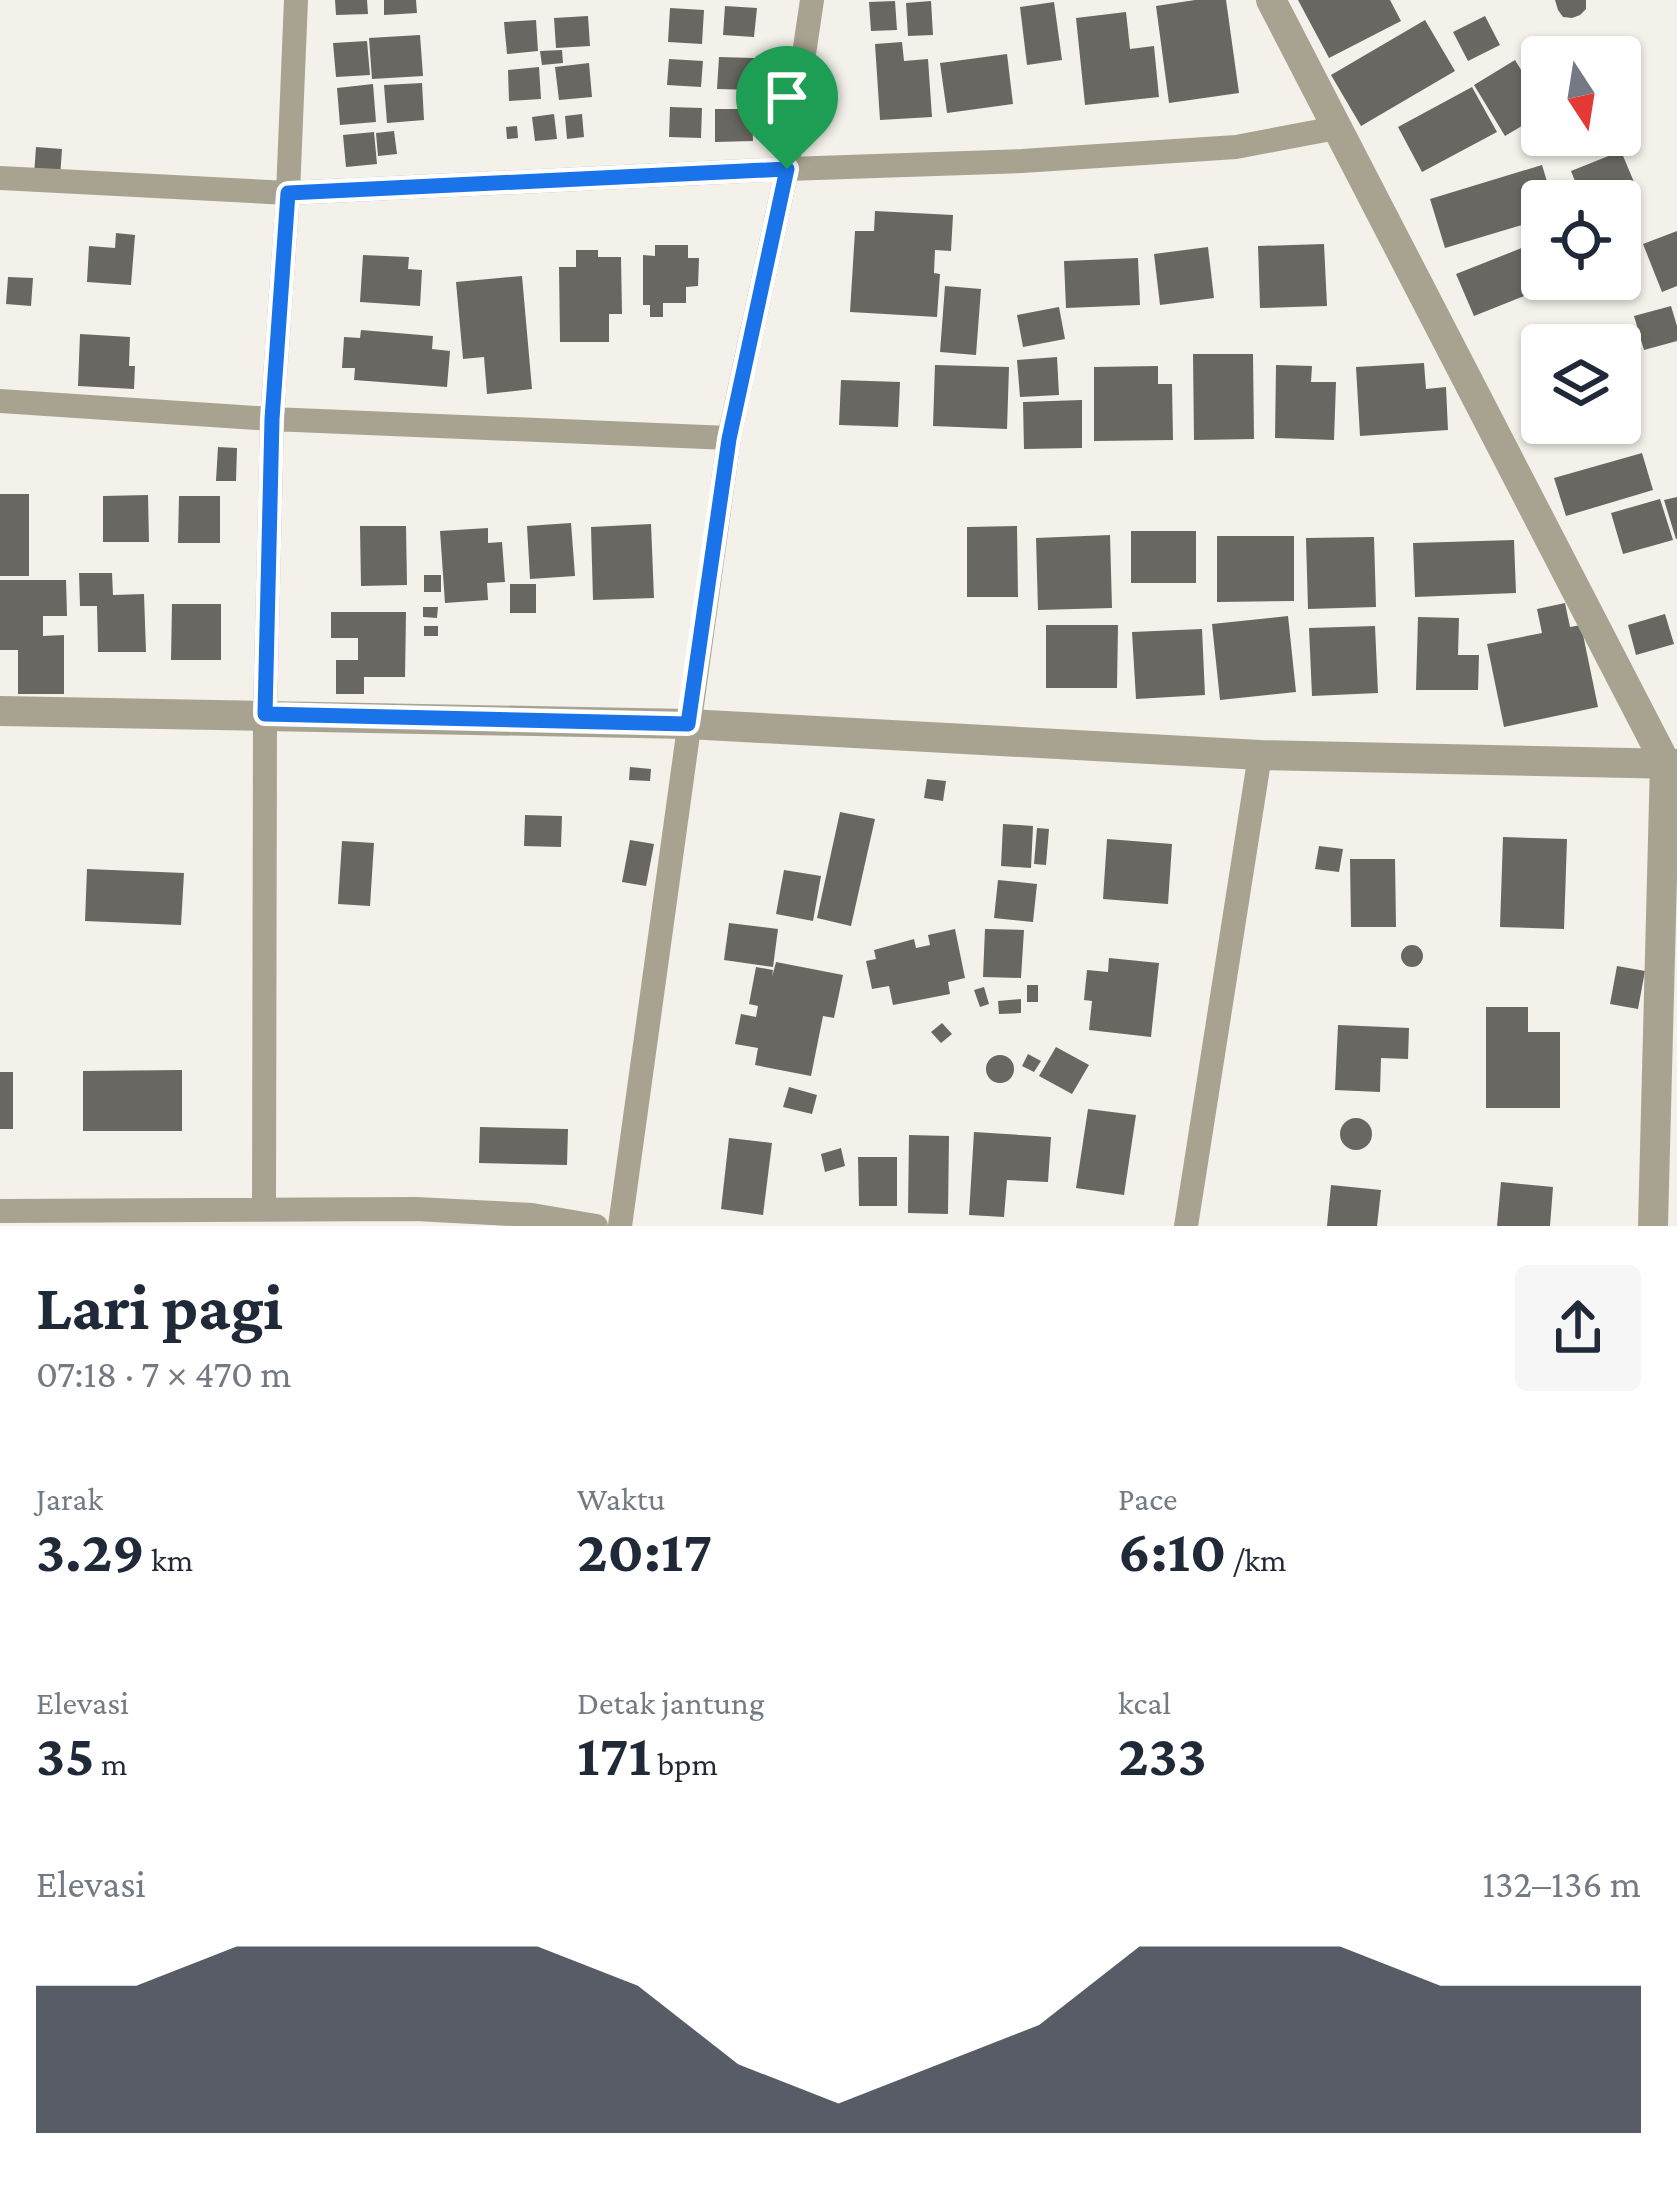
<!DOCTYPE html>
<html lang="id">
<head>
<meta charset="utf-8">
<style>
	body { margin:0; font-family:"Crimson Pro",serif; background:#f6f6f7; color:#1f2937; height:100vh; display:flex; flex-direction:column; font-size:45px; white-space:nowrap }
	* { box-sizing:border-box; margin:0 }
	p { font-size:39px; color:#747a83 }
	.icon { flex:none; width:66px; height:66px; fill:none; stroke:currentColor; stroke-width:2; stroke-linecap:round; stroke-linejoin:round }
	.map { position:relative; height:1226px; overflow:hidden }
	.drawer { display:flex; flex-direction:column; background:#fff; flex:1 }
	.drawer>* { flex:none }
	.needle { width:78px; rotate:168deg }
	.buttons { position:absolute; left:1521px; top:36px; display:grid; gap:24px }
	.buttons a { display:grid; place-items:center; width:120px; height:120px; border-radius:12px; background:#fff; box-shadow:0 3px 9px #0004; font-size:60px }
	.pin { position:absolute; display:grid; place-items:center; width:102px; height:102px; color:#fff; margin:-123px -51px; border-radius:50% 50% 50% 0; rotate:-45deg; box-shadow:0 0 12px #0007 }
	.pin .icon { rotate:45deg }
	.round { display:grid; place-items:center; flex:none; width:126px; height:126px; border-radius:12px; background:#f6f6f7 }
	.head { display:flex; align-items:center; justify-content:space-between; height:204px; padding:0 36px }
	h1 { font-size:66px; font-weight:700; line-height:90px }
	.metrics { display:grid; grid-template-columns:repeat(3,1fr); gap:18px; height:204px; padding:12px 36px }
	.metrics div { display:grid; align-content:center }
	.metrics b { font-size:60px; font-weight:700 }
	.metrics small { font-size:33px; font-weight:400 }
	.metrics p { font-size:33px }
	.chart { height:336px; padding:24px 36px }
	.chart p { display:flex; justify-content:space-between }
	.chart svg { width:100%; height:216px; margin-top:12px; fill:#111827; opacity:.7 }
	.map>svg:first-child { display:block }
	.building { fill:#696761 }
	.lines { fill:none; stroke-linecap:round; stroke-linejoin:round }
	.minor { stroke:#a8a391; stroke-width:24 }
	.tertiary { stroke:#a8a391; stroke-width:30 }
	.route-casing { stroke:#fff; stroke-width:24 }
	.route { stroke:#1a73e8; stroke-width:15 }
</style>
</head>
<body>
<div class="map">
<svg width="1677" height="1226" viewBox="0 0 1677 1226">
	<rect width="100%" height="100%" fill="#f3f1e9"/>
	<path class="building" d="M335,0H367L368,14L336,15Z
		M384,0H416L417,13L384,15Z
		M1195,0H1226L1239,93L1169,103L1156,6Z
		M1298,0H1390L1401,21L1329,58Z
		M1555,0H1586V9L1580,15L1572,18L1563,17L1558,10Z
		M895,1L897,30L871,31L869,2Z
		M931,1L933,35L908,36L906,3Z
		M1054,2L1062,60L1027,65L1020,7Z
		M725,6L757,8L754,37L723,35Z
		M670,8L704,10L702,44L668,42Z
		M1126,12L1130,49L1154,46L1159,97L1085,105L1076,18Z
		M588,16L590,46L556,48L554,18Z
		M1485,16L1500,45L1468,61L1453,32Z
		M536,20L538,51L507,54L504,22Z
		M1425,20L1455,71L1361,126L1331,75Z
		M420,35L423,76L372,79L369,38Z
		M367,41L370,75L336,77L333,43Z
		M902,42L904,61L928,59L932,117L880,120L875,44Z
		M562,50L563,63L542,65L540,51Z
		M1007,54L1013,104L947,113L940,63Z
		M719,57L754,58L753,90L717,89Z
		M669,59L703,61L701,87L667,85Z
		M1515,60L1542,104V114L1505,136L1474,85Z
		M1542,61V92L1527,74Z
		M589,63L592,97L559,100L555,67Z
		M539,67L541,99L509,101L508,70Z
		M422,83L424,120L387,123L384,85Z
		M373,84L376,122L340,125L337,88Z
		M1472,87L1497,132L1422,172L1398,127Z
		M670,107L702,108L701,138L669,137Z
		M715,109H752L753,141L715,142Z
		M554,114L557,139L535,141L532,117Z
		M582,114L584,137L567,139L565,116Z
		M517,126L518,138L507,139L506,127Z
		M394,131L397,154L378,156L376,133Z
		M374,132L377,164L346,167L343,135Z
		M36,147L62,149L60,178L34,175Z
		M1621,151L1634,182L1583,201L1571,171Z
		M1542,165L1553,201H1542V219L1445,248L1430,199Z
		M1620,205L1639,251L1620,258Z
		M875,211L953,215L951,251L935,250L934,273L940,274L937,317L850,312L855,231H874Z
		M1677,231V286L1662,292L1643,244Z
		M116,233L135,235L131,285L87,282L89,246L115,248Z
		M1542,240V279H1567L1474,316L1456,274Z
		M1324,244L1327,306L1260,308L1258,246Z
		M655,245H688V258H699L698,286L686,287V303H663V317H650V305H643V255L655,256Z
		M1208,247L1214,298L1160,305L1154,254Z
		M576,250H598V257H621L622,314H609V342H560L559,267H576Z
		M363,255L409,257L408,269L422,270L420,306L360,302Z
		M1138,258L1140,305L1066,308L1064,261Z
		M522,276L532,389L487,394L484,357L463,359L456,282Z
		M8,277L33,278L31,306L6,304Z
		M945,286L981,289L976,355L940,352Z
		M1671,306L1677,326V341L1644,350L1634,316Z
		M1059,307L1065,339L1023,347L1017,315Z
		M361,330L433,336L432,349L450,351L447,387L354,380L355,368H342L344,337L360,338Z
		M80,334L130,337L129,366H135L134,389L78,386Z
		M1193,354H1253L1254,439L1194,440Z
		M1057,357L1059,395L1020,397L1017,360Z
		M1424,363L1426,389L1446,387L1448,430L1360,436L1356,367Z
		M935,365L1009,367L1007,429L933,426Z
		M1276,365L1312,366L1311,382H1336L1334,440L1275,438Z
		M1158,366V384H1172L1173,440L1094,441V367Z
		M841,380L900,382L898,427L839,425Z
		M1082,400V448L1024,449L1023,402Z
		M218,447L237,448L236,481H216Z
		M1642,453L1653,490L1566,516L1554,478Z
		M0,494H29V576H0Z
		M148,495L149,542H103V496Z
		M179,496H220V543H178Z
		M1677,497V539H1676L1664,500Z
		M1660,499L1673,540L1623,554L1611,513Z
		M571,523L575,576L530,579L527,526Z
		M651,524L654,598L593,600L591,527Z
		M360,526H406L407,585L361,586Z
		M1017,526L1018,597H967V527Z
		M488,528V543L502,542L505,582L487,583L488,600L445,603L440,531Z
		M1131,531H1196V583H1131Z
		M1110,535L1112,608L1038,610L1036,538Z
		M1217,536H1294V601L1217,602Z
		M1374,537L1376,607L1308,609L1306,538Z
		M1514,540L1516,593L1415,597L1413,543Z
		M79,573H112L113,595L144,594L146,652H98L97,606H80Z
		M424,575H441V592H424Z
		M0,580H66L67,616H43V636L64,635V694H18V650H0Z
		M510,584H536V613H510Z
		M1565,603L1570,627L1581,625L1598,707L1504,727L1487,644L1542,633L1537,609Z
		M172,604H221V660H171Z
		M423,607H438L437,618L423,617Z
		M331,612H406L405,677H364V694H336V660H358V638H331Z
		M1665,614L1674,644L1636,655L1628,625Z
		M1288,616L1296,692L1220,700L1212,624Z
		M1418,617L1459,618L1458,655H1479L1478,690H1416Z
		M1046,625H1118L1117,688H1046Z
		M424,626H438V636H424Z
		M1375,626L1378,693L1312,696L1309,628Z
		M1202,629L1205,695L1136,699L1132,632Z
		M630,767L651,769L650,781L629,780Z
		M927,779L946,781L943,801L924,798Z
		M840,812L875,819L851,926L817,918Z
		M525,815L562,816L561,847L524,846Z
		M1003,824L1033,826L1031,868L1001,866Z
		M1037,828L1049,829L1046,865L1034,864Z
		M1503,837L1567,839L1564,929L1500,927Z
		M1107,839L1172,844L1168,904L1103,899Z
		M630,840L654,844L646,886L622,882Z
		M342,841L374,843L370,906L338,904Z
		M1319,846L1343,849L1339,872L1315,869Z
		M1350,859H1395L1396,927H1351Z
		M87,869L184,873L181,925L85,921Z
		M784,870L821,876L813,921L776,914Z
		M998,880L1037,884L1033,922L994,918Z
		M729,923L778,929L773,967L724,960Z
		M955,929L965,978L948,982L950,994L893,1005L889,986L872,989L866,961L876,959L874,950L914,939L916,948L930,945L928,935Z
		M985,929L1024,930L1021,978L983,977Z
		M1401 956a11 11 0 1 1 22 0a11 11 0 1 1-22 0Z
		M1109,958L1159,963L1151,1037L1089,1030L1092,1001L1084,1000L1087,970L1108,972Z
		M776,962L843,975L834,1018L823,1016L811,1076L755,1065L758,1048L735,1044L741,1014L756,1017L758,1006L749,1004L756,967L773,970L772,977Z
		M1617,966L1645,971L1638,1009L1610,1004Z
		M1027,985H1038V1002H1027Z
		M984,987L989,1004L980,1007L974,990Z
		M1021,999V1013L999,1014L998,1001Z
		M1486,1007H1528V1032H1560V1108H1486Z
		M942,1023L952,1034L941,1043L931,1032Z
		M1338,1025L1409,1028L1408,1059L1381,1058L1380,1092L1335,1090Z
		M1056,1047L1089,1065L1072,1094L1039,1076Z
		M1028,1054L1041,1061L1034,1072L1022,1066Z
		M986 1069a14 14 0 1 1 28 0a14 14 0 1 1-28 0Z
		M182,1070V1131H83V1071Z
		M0,1072H13V1129H0Z
		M789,1087L817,1095L812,1114L783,1107Z
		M1088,1109L1136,1115L1124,1195L1076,1188Z
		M1340 1134a16 16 0 1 1 32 0a16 16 0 1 1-32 0Z
		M480,1127L568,1129L567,1165L479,1163Z
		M974,1132L1051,1137L1048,1182L1007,1180L1004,1217L969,1215Z
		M909,1135L949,1136L948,1214L908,1213Z
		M729,1138L772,1143L763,1215L721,1209Z
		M841,1148L845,1166L825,1172L821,1154Z
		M858,1157H897V1206H859Z
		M1501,1182L1553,1187L1550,1226H1497Z
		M1331,1185L1381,1190L1377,1226H1327Z"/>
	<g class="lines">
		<path class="minor" d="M0,178L288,193L787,169L1022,161L1236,147L1336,128
			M0,401L272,419L729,438
			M264,1208L265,714L272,419L288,193L296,0
			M0,1211L416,1209L532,1215L596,1226
			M620,1226L729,438L787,169L812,0
			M1186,1226L1260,755"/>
		<path class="tertiary" d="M1271,0L1665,762L1653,1226
			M0,711L688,724L1260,755L1677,764"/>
	</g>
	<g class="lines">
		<defs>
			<path id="route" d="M787,169L729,439L688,724L265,714L272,419L288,193Z"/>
		</defs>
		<use href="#route" class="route-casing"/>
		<use href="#route" class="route"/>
	</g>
</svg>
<div class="buttons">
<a><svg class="needle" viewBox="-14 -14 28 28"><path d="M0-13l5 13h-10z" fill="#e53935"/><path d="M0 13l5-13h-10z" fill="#747a83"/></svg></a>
<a><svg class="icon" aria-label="locate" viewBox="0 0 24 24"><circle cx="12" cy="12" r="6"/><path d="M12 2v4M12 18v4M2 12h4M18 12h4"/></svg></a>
<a><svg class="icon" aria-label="layers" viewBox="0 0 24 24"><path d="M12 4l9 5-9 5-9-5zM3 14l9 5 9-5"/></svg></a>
</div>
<div class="pin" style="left:787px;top:169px;background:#1e9e55"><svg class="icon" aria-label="arrive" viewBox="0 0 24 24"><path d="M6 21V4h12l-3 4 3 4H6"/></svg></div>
</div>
<section class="drawer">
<div class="head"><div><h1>Lari pagi</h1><p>07:18 · 7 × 470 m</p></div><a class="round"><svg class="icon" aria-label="share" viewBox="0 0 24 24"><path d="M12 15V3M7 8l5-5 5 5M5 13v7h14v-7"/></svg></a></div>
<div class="metrics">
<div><p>Jarak</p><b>3.29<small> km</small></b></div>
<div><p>Waktu</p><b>20:17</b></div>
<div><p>Pace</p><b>6:10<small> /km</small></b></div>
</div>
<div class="metrics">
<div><p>Elevasi</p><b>35<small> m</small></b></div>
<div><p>Detak jantung</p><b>171<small> bpm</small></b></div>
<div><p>kcal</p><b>233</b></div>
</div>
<div class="chart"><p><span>Elevasi</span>132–136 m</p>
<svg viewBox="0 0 160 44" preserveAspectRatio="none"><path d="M0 44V14L10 14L20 6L30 6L40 6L50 6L60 14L70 30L80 38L90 30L100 22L110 6L120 6L130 6L140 14L150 14L160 14V44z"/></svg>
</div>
</section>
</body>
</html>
